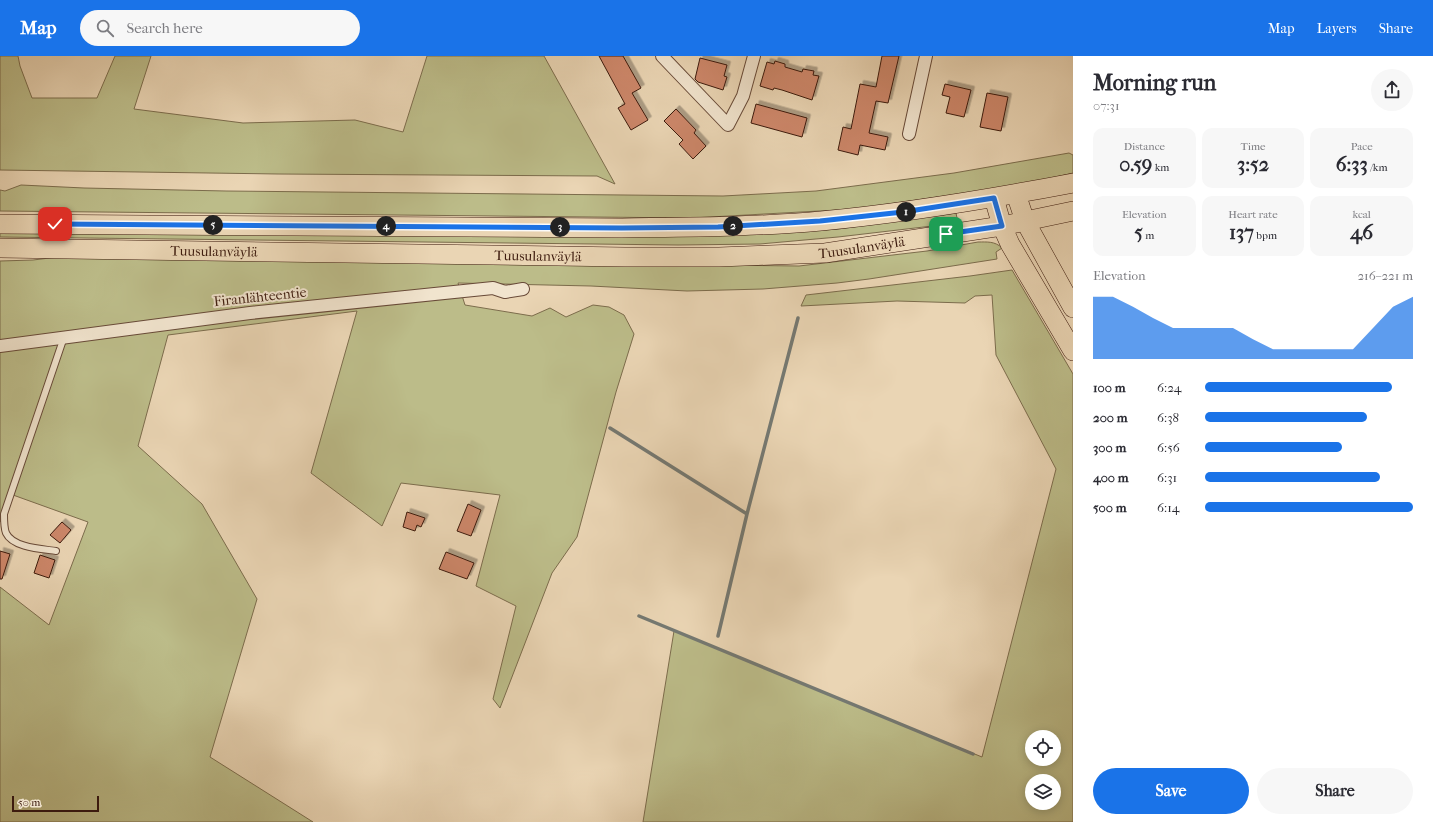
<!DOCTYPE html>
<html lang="en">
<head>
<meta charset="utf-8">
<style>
	body { margin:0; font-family:"IM FELL French Canon",serif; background:#f7f7f7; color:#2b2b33; height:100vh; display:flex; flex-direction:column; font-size:15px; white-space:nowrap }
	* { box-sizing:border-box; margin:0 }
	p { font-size:13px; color:#7c7c81 }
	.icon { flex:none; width:22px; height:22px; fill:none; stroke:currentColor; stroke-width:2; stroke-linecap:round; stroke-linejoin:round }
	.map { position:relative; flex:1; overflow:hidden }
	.side { display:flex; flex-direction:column; background:#fff; width:360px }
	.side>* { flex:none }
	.controls { position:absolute; left:1025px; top:674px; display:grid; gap:8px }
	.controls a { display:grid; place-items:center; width:36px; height:36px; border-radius:50%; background:#fff; box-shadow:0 2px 10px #0003; font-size:20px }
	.scale { position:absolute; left:12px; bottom:10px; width:87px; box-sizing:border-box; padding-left:4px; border:2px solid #3d1b0e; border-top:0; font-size:11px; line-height:14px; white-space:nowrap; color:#3d1b0e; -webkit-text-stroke:3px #f1e4ce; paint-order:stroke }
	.pin { position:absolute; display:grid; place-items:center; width:34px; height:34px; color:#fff; margin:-17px; border-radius:8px; box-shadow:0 2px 6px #0006 }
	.km { position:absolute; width:20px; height:20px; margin:-10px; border-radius:50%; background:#222; color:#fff; font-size:11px; line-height:20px; text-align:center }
	.round { display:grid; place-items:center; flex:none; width:42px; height:42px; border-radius:21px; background:#f7f7f7 }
	.headline { display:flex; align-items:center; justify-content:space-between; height:68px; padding:0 20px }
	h1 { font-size:22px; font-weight:700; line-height:30px }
	.metrics { display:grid; grid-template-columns:repeat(3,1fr); gap:6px; height:68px; padding:4px 20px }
	.metrics div { display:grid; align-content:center; border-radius:10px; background:#f7f7f7; text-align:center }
	.metrics b { font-size:20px; font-weight:700 }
	.metrics small { font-size:11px; font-weight:400 }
	.metrics p { font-size:11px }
	.chart { height:112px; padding:8px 20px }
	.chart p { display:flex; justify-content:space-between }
	.chart svg { width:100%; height:72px; margin-top:4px; fill:#1a73e8; opacity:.7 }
	.action { display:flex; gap:8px; margin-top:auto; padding:8px 20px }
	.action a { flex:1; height:46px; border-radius:24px; background:#1a73e8; color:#fff; font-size:16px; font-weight:700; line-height:46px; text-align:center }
	.action a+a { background:#f7f7f7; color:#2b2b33 }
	ul { padding:0 20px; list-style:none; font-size:13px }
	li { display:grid; grid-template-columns:64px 48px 1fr; align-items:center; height:30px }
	li i { height:10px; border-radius:5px; background:#1a73e8 }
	header { display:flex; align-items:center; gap:24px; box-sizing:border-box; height:56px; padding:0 20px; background:#1a73e8; color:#fff }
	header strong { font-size:19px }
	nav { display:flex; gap:22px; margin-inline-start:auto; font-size:14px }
	.search { width:280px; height:36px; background:#f7f7f7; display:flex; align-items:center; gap:10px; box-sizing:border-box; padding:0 14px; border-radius:22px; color:#7c7c81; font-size:15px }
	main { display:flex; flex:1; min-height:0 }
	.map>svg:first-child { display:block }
	.green { fill:#bcbc89; stroke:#7c6c4c; fill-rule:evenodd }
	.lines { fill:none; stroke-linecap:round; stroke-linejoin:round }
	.stream { stroke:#757972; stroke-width:3.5 }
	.building { fill:#cd876b; stroke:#3d1b0e; filter:url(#shadow) }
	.service-casing { stroke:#684a38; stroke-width:8 }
	.minor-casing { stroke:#684a38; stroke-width:14 }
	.primary-casing { stroke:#3d1b0e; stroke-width:20 }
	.service { stroke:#f1e4ce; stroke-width:6 }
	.minor { stroke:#f1e4ce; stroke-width:12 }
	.primary { stroke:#ead5b4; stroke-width:19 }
	.route-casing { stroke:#fff; stroke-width:8 }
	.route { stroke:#1a73e8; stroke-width:5 }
	.labels { text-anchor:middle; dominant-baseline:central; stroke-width:4; stroke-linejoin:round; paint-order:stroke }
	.street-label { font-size:14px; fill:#3d1b0e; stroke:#f1e4ce }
</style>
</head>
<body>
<header>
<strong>Map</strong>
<div class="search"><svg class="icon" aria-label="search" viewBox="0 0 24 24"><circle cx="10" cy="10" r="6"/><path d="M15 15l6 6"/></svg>Search here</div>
<nav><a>Map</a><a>Layers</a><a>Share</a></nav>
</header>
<main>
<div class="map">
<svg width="1073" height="766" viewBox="0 0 1073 766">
	<defs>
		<filter id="shadow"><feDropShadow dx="3.5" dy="-3.5" stdDeviation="0" flood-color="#0004"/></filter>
	</defs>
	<rect width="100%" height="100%" fill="#ead5b4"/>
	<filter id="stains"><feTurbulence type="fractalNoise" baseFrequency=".005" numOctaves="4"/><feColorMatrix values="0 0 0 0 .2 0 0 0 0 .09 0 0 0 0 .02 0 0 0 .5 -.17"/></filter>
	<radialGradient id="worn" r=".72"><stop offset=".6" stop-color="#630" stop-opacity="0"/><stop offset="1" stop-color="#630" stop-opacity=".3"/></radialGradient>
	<path class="green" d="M0,0H18L20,10L32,42H97L115,0H151L134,53L243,67L355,64L403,76L427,0H544L615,128L597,120L278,118L0,114Z
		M1069,97L1073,99V117L1022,129L855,153L692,162L0,155V134L5,135L21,129L84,132L226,135L723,140L816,135L954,117Z
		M956,157L958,167L838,181L760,188L678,189L0,181V173L761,178L838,173Z
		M978,186C987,186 995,185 1002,192L996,196L997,203L869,223L837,227L763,233L687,235L591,230L458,227L465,249L532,260L550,252L566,261L593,249L609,251L624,259L634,278L616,336L577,481L552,517L500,652L493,643L516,550L476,530L500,439L401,427L382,470L311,417L357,255L168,279L138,390L202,448L257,543L210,701L313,766H0V531L49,569L88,466L13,439L0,466V205L33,204L58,201L799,210L927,195Z
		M1012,214L1073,318V766H643L674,575L982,701L1056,413L996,299L992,239L975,240L965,247L897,245L801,250L806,239L970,220ZM1032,681H1054V703H1032ZM1032,725H1054V747H1032Z"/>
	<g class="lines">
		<path class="stream" d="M610,372L747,458
			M639,560L973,698
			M718,580L747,458L798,262"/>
	</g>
	<path class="building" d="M599,0H623L641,32L632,37L648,64L631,74L618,52L625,48Z
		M882,0H899L888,47L876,45L869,77L888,81L885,94L860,89L858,99L838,94L843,71L851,73L860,28L876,31Z
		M700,2L727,9L724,20L727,21L723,34L698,26L695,23Z
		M775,5L785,8V11L802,16L803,13L814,15L813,19L819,20L812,44L782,34L774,32L773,34L760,30L767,6L774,8Z
		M945,28L971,34L964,61L946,57L950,41L942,39Z
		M987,37L1008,41L1001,75L980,71Z
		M756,48L807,62L802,81L751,67Z
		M676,53L696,74L694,77L706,90L693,103L679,88L683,84L664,65Z
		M468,448L481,454L471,480L457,475Z
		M407,456L425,462L421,471L417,469L415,475L403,471Z
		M62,466L71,474L60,487L50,479Z
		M0,495L10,498L2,523H0Z
		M446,496L474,507L467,523L439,513Z
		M40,499L55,504L49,522L34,517Z"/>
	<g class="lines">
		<defs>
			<path id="service" d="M56,495C43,493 13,492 6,477C4,472 4,464 4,458L64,281"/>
			<path id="minor" d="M662,0L728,69L743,40L754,0
				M909,78L926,0
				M0,290L250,257L493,232L505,236L523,233"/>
			<g id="primary">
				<path d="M1016,138L1025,165L1073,252"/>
				<path d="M994,142L1002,170L1010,188L1073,295"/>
				<path d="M0,168L622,172C688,171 755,171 821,165C906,157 989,143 1073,127"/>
				<path id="s1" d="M0,192L625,201H719L825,197L1002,170L1073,155"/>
			</g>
		</defs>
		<use href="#service" class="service-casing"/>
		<use href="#minor" class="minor-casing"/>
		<use href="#primary" class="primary-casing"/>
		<use href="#service" class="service"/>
		<use href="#minor" class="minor"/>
		<use href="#primary" class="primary"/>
	</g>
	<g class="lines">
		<defs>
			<path id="route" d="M55,168L622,172L718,171L820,165L903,156L994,142L1002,170L946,178"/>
		</defs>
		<use href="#route" class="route-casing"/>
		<use href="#route" class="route"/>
	</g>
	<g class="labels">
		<g class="street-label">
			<text stroke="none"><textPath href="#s1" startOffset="862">Tuusulanväylä</textPath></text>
			<text stroke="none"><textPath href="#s1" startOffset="214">Tuusulanväylä</textPath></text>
			<text stroke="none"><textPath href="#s1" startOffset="538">Tuusulanväylä</textPath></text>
			<text transform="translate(260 241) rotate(-6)">Firanlähteentie</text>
		</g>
	</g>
	<rect width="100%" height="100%" filter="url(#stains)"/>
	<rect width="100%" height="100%" fill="url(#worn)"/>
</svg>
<div class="controls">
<a><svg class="icon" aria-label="locate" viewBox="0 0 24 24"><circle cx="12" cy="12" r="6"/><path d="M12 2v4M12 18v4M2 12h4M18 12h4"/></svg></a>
<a><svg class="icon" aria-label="layers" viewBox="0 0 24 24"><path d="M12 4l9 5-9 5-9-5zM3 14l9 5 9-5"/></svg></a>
</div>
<div class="scale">50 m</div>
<div class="pin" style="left:946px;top:178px;background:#1e9e55"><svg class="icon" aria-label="arrive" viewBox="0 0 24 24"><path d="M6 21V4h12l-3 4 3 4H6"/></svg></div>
<div class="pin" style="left:55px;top:168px;background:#d93025"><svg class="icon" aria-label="check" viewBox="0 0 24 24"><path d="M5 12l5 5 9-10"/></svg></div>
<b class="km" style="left:906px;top:156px">1</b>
<b class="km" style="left:733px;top:170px">2</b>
<b class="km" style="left:560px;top:171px">3</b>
<b class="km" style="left:386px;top:170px">4</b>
<b class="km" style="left:213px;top:169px">5</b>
</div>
<section class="side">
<div class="headline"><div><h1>Morning run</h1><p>07:31</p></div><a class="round"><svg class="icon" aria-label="share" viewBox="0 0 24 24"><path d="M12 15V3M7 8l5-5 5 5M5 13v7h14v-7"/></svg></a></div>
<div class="metrics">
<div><p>Distance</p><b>0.59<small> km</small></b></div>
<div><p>Time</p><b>3:52</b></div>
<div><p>Pace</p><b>6:33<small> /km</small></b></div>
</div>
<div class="metrics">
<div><p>Elevation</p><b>5<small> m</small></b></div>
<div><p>Heart rate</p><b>137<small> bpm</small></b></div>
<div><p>kcal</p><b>46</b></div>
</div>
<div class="chart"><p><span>Elevation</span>216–221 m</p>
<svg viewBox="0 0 160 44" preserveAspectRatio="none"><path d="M0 44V6L10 6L20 12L30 19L40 25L50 25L60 25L70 25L80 32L90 38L100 38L110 38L120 38L130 38L140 25L150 12L160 6V44z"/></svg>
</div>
<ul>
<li><b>100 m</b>6:24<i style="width:90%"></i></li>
<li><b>200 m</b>6:38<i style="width:78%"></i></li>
<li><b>300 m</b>6:56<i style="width:66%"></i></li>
<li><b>400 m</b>6:31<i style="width:84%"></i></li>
<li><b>500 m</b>6:14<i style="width:100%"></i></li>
</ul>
<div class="action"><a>Save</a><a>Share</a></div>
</section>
</main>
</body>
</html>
